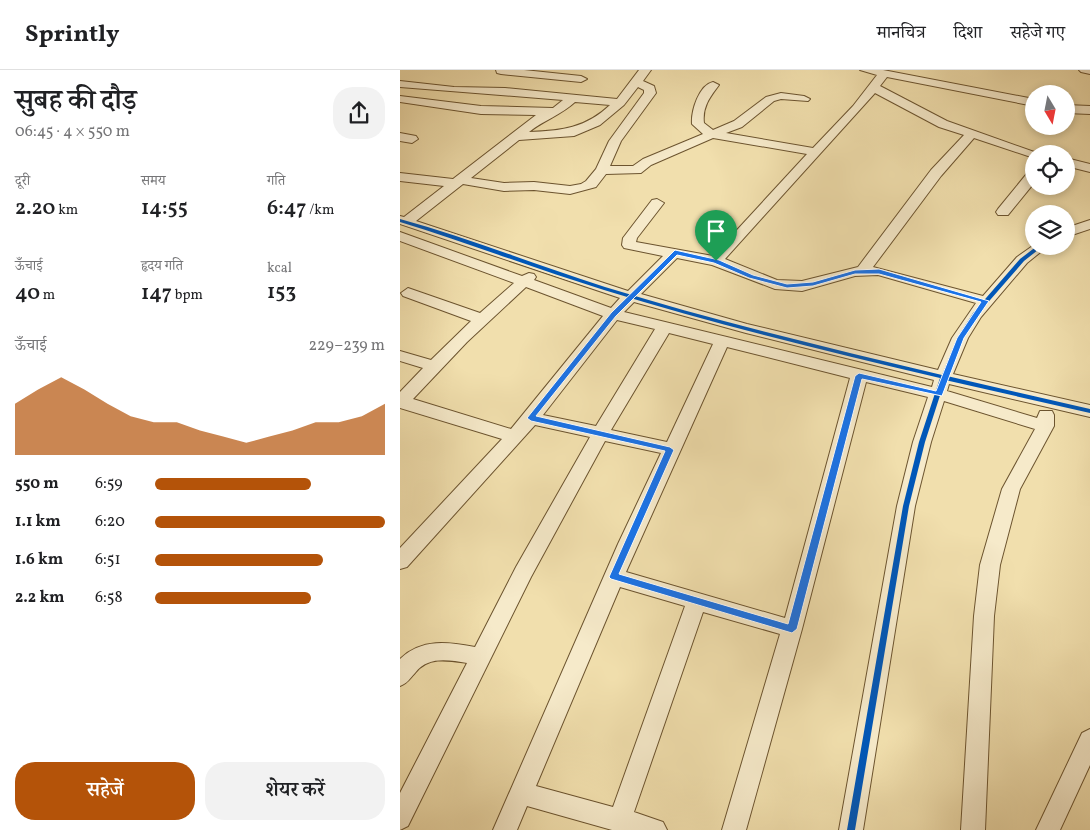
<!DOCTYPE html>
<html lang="hi">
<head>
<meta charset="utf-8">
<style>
	body { margin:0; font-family:Vollkorn,"Noto Serif Devanagari",serif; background:#f2f2f2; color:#202124; height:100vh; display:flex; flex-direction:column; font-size:19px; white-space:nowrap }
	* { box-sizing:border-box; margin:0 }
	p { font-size:16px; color:#757577 }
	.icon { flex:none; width:28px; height:28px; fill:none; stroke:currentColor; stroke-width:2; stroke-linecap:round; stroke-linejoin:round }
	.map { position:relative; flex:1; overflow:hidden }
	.side { display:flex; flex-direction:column; background:#fff; width:400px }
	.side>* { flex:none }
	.needle { width:32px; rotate:170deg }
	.fabs { position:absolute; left:625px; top:15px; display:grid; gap:10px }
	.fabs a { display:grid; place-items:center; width:50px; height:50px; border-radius:50%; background:#fff; box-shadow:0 2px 8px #0003; font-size:25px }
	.pin { position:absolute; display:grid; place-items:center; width:42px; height:42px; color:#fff; margin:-51px -21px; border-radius:50% 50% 50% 0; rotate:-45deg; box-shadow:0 0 5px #0007 }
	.pin .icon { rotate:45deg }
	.round { display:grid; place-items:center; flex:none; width:52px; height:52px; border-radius:20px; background:#f2f2f2 }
	.head { display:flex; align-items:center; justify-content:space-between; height:85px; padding:0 15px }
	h1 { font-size:28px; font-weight:600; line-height:38px }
	.figures { display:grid; grid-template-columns:repeat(3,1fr); gap:8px; height:85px; padding:5px 15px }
	.figures div { display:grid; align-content:center }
	.figures b { font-size:21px; font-weight:600 }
	.figures small { font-size:14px; font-weight:400 }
	.figures p { font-size:14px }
	.chart { height:140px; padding:10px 15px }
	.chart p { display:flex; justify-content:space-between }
	.chart svg { width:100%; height:90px; margin-top:5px; fill:#b45309; opacity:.7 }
	.primary-button { display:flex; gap:10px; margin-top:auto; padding:10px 15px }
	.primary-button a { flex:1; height:58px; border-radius:20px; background:#b45309; color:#fff; font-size:20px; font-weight:600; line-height:58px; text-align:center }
	.primary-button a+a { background:#f2f2f2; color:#202124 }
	ul { padding:0 15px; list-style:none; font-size:16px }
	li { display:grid; grid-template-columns:80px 60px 1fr; align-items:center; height:38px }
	li i { height:12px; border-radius:6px; background:#b45309 }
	header { display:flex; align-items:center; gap:30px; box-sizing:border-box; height:70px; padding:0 25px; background:#fff; border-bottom:1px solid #e0e0e0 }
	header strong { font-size:24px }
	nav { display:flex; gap:28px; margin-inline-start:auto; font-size:18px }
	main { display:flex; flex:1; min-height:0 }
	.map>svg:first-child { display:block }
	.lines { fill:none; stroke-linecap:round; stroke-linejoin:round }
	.minor-casing { stroke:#6c542f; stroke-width:2 }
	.minor { fill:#f6eaca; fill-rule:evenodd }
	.cycleway-casing { stroke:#f6eaca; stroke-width:3 }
	.cycleway { fill:#0057b8; fill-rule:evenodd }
	.route { fill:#1a73e8; stroke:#fff; fill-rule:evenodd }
</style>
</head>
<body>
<header>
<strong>Sprintly</strong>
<nav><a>मानचित्र</a><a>दिशा</a><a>सहेजे गए</a></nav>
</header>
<main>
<section class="side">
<div class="head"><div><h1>सुबह की दौड़</h1><p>06:45 · 4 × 550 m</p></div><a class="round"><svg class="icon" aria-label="share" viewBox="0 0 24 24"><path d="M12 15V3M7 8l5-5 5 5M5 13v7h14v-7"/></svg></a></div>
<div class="figures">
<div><p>दूरी</p><b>2.20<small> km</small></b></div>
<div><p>समय</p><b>14:55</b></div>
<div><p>गति</p><b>6:47<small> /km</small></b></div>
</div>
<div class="figures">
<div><p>ऊँचाई</p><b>40<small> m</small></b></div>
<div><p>हृदय गति</p><b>147<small> bpm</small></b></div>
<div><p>kcal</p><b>153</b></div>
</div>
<div class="chart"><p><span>ऊँचाई</span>229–239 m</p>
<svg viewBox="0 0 160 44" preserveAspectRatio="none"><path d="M0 44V19L10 12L20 6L30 12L40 19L50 25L60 28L70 28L80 32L90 35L100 38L110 35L120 32L130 28L140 28L150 25L160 19V44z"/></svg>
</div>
<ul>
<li><b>550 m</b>6:59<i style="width:68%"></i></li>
<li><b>1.1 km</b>6:20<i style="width:100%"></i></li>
<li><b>1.6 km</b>6:51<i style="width:73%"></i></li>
<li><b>2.2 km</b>6:58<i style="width:68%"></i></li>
</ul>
<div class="primary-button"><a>सहेजें</a><a>शेयर करें</a></div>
</section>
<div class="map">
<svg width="690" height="760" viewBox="0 0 690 760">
	<rect width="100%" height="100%" fill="#f1dfad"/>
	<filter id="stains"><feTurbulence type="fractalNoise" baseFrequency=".004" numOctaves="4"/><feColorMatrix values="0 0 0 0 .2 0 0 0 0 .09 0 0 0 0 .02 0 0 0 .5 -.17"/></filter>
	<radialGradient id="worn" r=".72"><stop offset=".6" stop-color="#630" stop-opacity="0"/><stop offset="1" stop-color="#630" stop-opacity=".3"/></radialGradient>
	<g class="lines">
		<defs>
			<path id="minor" d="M96,0H124L181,6L187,9L181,12L101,4L97,3Z
				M239,0H251L243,11L254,16L256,23L221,71L210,96H233L243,89L303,64L292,54C291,41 299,15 313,12L319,15C310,27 302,37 304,53L313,60L334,51L366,27L381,23L404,26L410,29L408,31L381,29L374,31L342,57L326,63L413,78L453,36L477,5L460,0H483L634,29V36L487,7L480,16L547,51L640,84H634V88L574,68L541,106L473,197L583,226L617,187L634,175L648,176L627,193L581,247L568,268L553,304L690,335V347L549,314L547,321L637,348L640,341H652L654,345V356L620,419L600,495L594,546L585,760H561L574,546L580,495L602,419L635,359L544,331L531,372L515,436L463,760H439L497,436L513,372L528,327L466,312L402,559L346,760H322L380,564L303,542L234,742L263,752L267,760H212L127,736L117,760H93L218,474L261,383L205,371L131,507L8,756L0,760V723L67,593C48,590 28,586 15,603C9,609 8,613 0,616V589C22,568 48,572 75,577L116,497L190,367L135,355L7,497L0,499V478L102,369L0,338V322L23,298L0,291V281L31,290L71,251L3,226L1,223L8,218L80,243L114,213L0,171V162L122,206L129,203L134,204L136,207L134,210L211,238L220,228L0,154V146L4,147L44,116L0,111V103L53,109L136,45L81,44L0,32V26L81,36L153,38L163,30L0,17V11L54,17L105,18L217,29ZM238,17L244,20V23L209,71L196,99L186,111L181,114L170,116L134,112L104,113L71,108L119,70L174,66L200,55L224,35ZM475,23L539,57L564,65L531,100L458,197L402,211L377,210L325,189ZM175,32L210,35C186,58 161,61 129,62C144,50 161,45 175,32ZM313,68L407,84L313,186L236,172L237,168L264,133L257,129L252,130L223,168L222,175L224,178L263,186L228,221L16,151L63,114L104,121L134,120L170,124L196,117L206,104L241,103L251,95ZM277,188L312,195L375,219L402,221L455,206L478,205L576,233L552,268L538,300L347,254L241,224ZM126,217L203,246L111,359L13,329L67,272ZM234,232L346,263L534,310L532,317L224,242ZM217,250L255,259L196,356L143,345ZM269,263L313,274L267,372L211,360ZM327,277L450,308L385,548L226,502ZM220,517L285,536L213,737L136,716Z
				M679,0H690V4L681,2Z
				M666,35L690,36V44L666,43Z
				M0,63L16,66L18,69L12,73L0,71Z
				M666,88L690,94V102L666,96Z
				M634,100V113L608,145H598L596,142L598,139L629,101Z
				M690,150V159L666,167V158Z
				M690,659V695L660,760H636L682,663Z"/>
		</defs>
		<use href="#minor" class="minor-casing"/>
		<use href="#minor" class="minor"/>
		<defs>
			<path id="cycleway" d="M0,149C69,168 136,195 205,217C315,251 429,278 542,305L557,268L573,243L620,189L637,176H643L624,191L577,245L563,268L547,306L690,339V343L545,310L525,372L509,436L455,760H447L503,436L519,372L540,308C427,282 315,254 204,220C136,199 68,173 0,152Z"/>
		</defs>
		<use href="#cycleway" class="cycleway-casing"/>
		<use href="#cycleway" class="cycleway"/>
	</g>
	<path class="route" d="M275,180L319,190L353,205L387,214L413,212L455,200L479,199L589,231L564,268L542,326L462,309L397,559L392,563L211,509L209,507L265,381L131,351L127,348L211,243ZM277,185L314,193L349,208L387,218L413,216L455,204H479L581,232L557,268L536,321L459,303L455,306L388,554L219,504L274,380L270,377L136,346L216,246Z"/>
	<rect width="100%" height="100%" filter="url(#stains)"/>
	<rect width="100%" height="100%" fill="url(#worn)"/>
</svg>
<div class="fabs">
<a><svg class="needle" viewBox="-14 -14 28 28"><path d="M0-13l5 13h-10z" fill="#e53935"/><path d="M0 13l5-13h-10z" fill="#757577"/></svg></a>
<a><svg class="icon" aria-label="locate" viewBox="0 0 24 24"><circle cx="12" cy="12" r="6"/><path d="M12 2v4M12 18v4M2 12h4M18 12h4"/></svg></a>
<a><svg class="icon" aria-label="layers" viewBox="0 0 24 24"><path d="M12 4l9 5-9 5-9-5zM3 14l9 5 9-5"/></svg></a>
</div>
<div class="pin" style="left:316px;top:191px;background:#1e9e55"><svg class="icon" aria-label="arrive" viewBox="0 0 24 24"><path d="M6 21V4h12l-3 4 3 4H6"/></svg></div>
</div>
</main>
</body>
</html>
